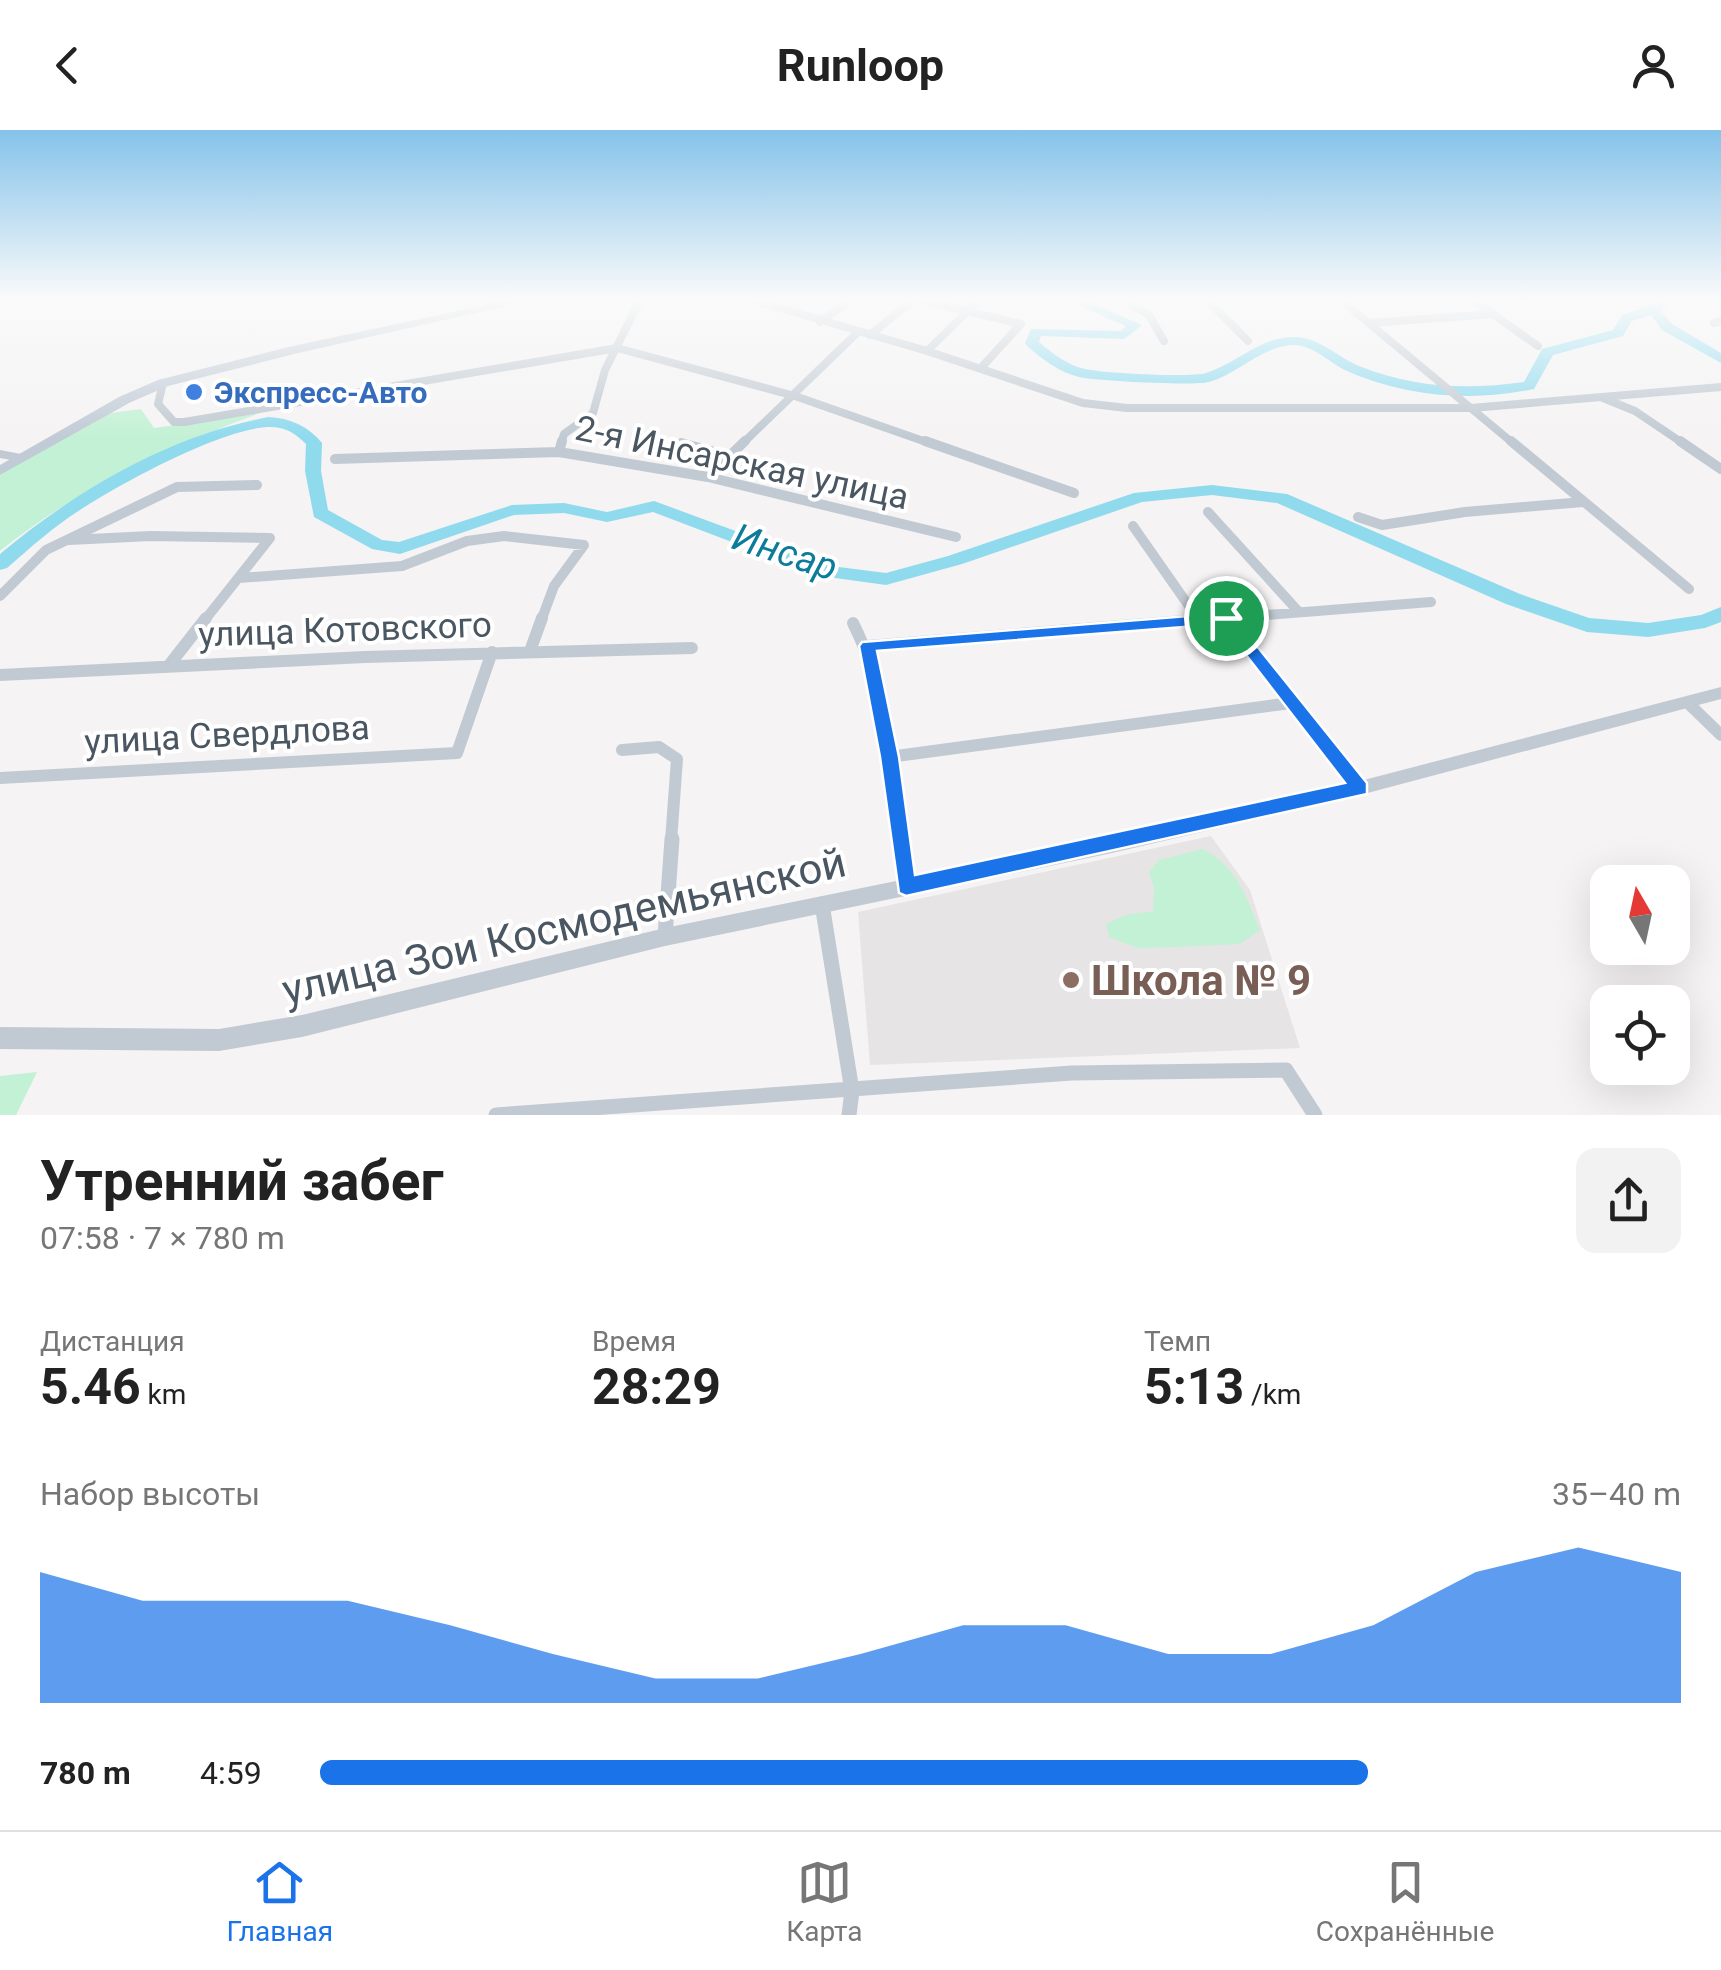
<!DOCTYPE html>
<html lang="ru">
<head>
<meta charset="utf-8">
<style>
	body { margin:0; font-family:Roboto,sans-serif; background:#f2f2f2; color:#222; height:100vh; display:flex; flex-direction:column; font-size:38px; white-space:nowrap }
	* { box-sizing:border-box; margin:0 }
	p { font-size:32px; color:#767676 }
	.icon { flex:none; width:55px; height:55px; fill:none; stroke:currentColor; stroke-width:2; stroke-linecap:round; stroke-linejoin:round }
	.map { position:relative; height:985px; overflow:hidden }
	.sheet { display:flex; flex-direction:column; background:#fff; flex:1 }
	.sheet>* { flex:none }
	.needle { width:65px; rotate:351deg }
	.tools { position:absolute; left:1590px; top:735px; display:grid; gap:20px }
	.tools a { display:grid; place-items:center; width:100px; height:100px; border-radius:20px; background:#fff; box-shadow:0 10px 40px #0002; font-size:50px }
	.pin { position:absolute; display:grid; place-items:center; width:85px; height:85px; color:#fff; margin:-42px; border:5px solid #fff; border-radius:50%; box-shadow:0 2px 10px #0007 }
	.round { display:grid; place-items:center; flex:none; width:105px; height:105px; border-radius:20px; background:#f2f2f2 }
	.overview { display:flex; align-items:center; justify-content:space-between; height:170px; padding:0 40px }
	h1 { font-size:55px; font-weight:700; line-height:75px }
	.metrics { display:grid; grid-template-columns:repeat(3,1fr); gap:15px; height:170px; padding:10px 40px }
	.metrics div { display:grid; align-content:center }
	.metrics b { font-size:50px; font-weight:700 }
	.metrics small { font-size:28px; font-weight:400 }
	.metrics p { font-size:28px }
	.chart { height:280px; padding:20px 40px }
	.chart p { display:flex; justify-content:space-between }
	.chart svg { width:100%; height:180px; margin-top:10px; fill:#1a73e8; opacity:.7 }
	ul { padding:0 40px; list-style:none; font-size:32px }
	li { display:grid; grid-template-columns:160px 120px 1fr; align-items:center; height:75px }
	li i { height:25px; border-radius:12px; background:#1a73e8 }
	header { display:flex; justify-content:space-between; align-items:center; height:130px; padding:0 40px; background:#fff; font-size:45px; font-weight:700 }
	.dock { display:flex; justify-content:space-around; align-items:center; height:140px; border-top:2px solid #e0e0e0; background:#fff; font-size:28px; color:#767676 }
	.dock a { display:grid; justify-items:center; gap:5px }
	.dock .on { color:#1a73e8 }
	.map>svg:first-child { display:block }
	.education { fill:#e6e4e5 }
	.green { fill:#c3f1d5 }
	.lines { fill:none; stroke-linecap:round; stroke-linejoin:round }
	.river { fill:#90daee; fill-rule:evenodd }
	.minor-far3 { stroke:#c1cad2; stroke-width:8 }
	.minor-far2 { stroke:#c1cad2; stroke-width:10 }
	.minor-far1 { stroke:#c1cad2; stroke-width:12 }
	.minor { stroke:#c1cad2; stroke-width:15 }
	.tertiary { fill:#c1cad2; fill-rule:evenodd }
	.secondary { fill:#c1cbd6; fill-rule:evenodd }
	.route { fill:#1a73e8; stroke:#fff; stroke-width:2.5; fill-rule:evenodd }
	.shop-dot { fill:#3f7fe0; stroke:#fff; stroke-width:4 }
	.education-dot { fill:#8d6e63; stroke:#fff; stroke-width:4 }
	.labels { text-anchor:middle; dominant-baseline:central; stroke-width:8; stroke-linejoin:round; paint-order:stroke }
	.far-shop-label { font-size:30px; font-weight:bold; fill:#366cbe; stroke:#fff; text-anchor:start }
	.street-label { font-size:35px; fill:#4a5661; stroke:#fff }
	.water-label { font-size:38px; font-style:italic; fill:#0c7c9b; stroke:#fff }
	.near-street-label { font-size:42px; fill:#4a5661; stroke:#fff }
	.near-education-label { font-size:42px; font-weight:bold; fill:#785e54; stroke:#fff; text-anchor:start }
</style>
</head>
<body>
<header><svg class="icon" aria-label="back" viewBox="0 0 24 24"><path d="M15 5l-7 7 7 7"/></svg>Runloop<svg class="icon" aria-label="person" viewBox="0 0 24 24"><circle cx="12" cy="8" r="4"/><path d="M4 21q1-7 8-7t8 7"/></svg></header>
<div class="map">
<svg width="1721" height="985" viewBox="0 0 1721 985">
	<rect width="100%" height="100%" fill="#f5f3f3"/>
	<path class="education" d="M1211,706L1250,760L1300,918L870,935L858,782Z"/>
	<path class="green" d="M141,279L154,298L260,283C168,317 77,359 0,421V345L103,284Z
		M1203,719C1237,737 1246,766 1260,800L1240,814L1178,817L1138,818L1109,807L1106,794L1125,785L1153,781L1154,758L1149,742L1159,730Z
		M37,942L16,985H0V946Z"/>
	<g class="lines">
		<path class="river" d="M1066,170H1084L1142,195L1124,209L1041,206L1039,212C1052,223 1067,235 1085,239C1103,243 1190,248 1206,243C1238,233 1262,205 1297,207C1321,209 1338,227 1359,236C1414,258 1466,260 1524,252L1542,219L1613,200L1622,185C1640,180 1655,170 1672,170L1661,181L1672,194L1721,223V233L1662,200L1651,185L1632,191L1623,206L1553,225L1534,259C1472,272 1406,267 1347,241C1329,233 1313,214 1292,215C1261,217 1238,244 1209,252C1194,256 1096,251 1079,247C1059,242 1042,229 1027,216L1025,213L1031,199L1121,201L1126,196Z
			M268,287C290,288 308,296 322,313L321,341L328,380L382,410L399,412L512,375L564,373L607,382L654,371L831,436L886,443L948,426L1134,363L1212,355L1287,364L1520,464L1589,488L1648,493L1701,485L1721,477V492L1705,498L1648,507L1587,502L1506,474L1277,373L1212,365L1142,372L962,434L886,455L821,446L653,382L607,392L564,383L514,385L400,424L372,419L314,387L305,341L306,314C298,306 290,300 280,298C238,288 116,356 80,380C53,397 30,418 7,438L0,440V424C77,360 168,306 268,287Z"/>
		<path class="minor-far3" d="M753,170L927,221L1083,273L1127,278H1471L1721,257
			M921,170L1021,194L981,238
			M1125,170L1149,185L1164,211
			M1207,170L1248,211
			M1341,170L1514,314
			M1473,170L1538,216
			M820,192L851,170
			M1369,193L1493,184
			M1714,193L1721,191
			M870,205L913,170
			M927,221L979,170
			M163,253L158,274L174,292H184L617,218L795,266L932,314
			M1603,268L1635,281L1684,314
			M561,314L564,304L593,283L605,240L640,170
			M742,314L858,202"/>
		<path class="minor-far2" d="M925,311L1074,363
			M1511,311L1689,459
			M1680,311L1721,339
			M681,313L730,326
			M559,322L562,311
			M335,329L559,322L708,347L956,407
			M708,347L745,311
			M1208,382L1298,481
			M1358,387L1382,395L1465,382L1583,372
			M1133,396L1191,479L1203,489
			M69,410L151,406L270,408
			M239,448L402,436L467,411L504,406L584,415L554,456L541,491
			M0,466L46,420L177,357L257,355
			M204,491L270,408
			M1191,491L1431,472"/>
		<path class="minor-far1" d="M1226,488L1360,658
			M853,493C887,560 893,637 901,711
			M868,516L1223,488
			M530,521L542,488
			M170,534L206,488
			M0,545L365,527L692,518
			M1688,573L1721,605
			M622,620L659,617L677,629L671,711
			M889,627L1291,573
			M0,648L457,623L492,522"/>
		<path class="minor" d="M901,709L906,757
			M822,774L852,961L849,985
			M665,807L672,709
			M496,985L1072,943L1286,940L1315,985"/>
		<path class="tertiary" d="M0,320L26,325L28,328L22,332L0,328Z
			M1721,557V569L1360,665L1112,723L665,816L302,907L219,921L0,919V897L219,899L302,885L665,798L1112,707L1360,651Z"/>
		<path class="secondary" d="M509,170H532L294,224L168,256L129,273L0,345V335L119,267L158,250L293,216Z"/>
	</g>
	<linearGradient id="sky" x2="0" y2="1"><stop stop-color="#85c3ea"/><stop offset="0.55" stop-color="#fafafa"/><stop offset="1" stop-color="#fafafa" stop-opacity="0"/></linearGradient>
	<rect width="1721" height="308" fill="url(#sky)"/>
	<path class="route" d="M1226,483L1232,485L1367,653V664L906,766L899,763L880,627L859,516L862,512ZM1222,494L1345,653L915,745L899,627L877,521Z"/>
	<circle class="shop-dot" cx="194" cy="262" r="10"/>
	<circle class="education-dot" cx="1071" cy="850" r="10"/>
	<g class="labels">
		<g class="far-shop-label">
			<text x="214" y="262">Экспресс-Авто</text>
		</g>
		<g class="street-label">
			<text transform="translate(742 333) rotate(12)">2-я Инсарская улица</text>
			<text transform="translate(345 500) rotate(-2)">улица Котовского</text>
			<text transform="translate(227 605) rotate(-3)">улица Свердлова</text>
		</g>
		<g class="water-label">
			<text transform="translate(785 422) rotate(18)">Инсар</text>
		</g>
		<g class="near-street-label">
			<text transform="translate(564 796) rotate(-13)">улица Зои Космодемьянской</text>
		</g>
		<g class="near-education-label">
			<text x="1091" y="850">Школа № 9</text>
		</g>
	</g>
</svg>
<div class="tools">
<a><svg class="needle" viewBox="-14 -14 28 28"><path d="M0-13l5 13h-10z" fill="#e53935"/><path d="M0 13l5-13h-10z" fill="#767676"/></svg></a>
<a><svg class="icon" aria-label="locate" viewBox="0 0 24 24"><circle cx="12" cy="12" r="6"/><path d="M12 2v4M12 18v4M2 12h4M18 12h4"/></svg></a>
</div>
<div class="pin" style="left:1226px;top:488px;background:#1e9e55"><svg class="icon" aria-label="arrive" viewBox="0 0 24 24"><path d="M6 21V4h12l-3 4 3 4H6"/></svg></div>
</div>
<section class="sheet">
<div class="overview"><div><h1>Утренний забег</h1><p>07:58 · 7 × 780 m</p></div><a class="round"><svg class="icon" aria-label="share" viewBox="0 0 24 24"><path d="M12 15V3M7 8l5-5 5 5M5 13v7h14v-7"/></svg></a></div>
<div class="metrics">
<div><p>Дистанция</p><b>5.46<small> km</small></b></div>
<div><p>Время</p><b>28:29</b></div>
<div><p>Темп</p><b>5:13<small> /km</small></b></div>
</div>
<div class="chart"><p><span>Набор высоты</span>35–40 m</p>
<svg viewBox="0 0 160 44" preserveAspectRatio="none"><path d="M0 44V12L10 19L20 19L30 19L40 25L50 32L60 38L70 38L80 32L90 25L100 25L110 32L120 32L130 25L140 12L150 6L160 12V44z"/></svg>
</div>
<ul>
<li><b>780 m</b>4:59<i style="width:77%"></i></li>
</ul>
</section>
<nav class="dock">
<a class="on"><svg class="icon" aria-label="home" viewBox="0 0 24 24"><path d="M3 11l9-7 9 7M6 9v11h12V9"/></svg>Главная</a>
<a><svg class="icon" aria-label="map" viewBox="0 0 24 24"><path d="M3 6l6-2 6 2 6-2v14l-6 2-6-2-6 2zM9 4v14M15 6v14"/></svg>Карта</a>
<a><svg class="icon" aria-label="saved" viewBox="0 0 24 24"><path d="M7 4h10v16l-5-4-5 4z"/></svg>Сохранённые</a>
</nav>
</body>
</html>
